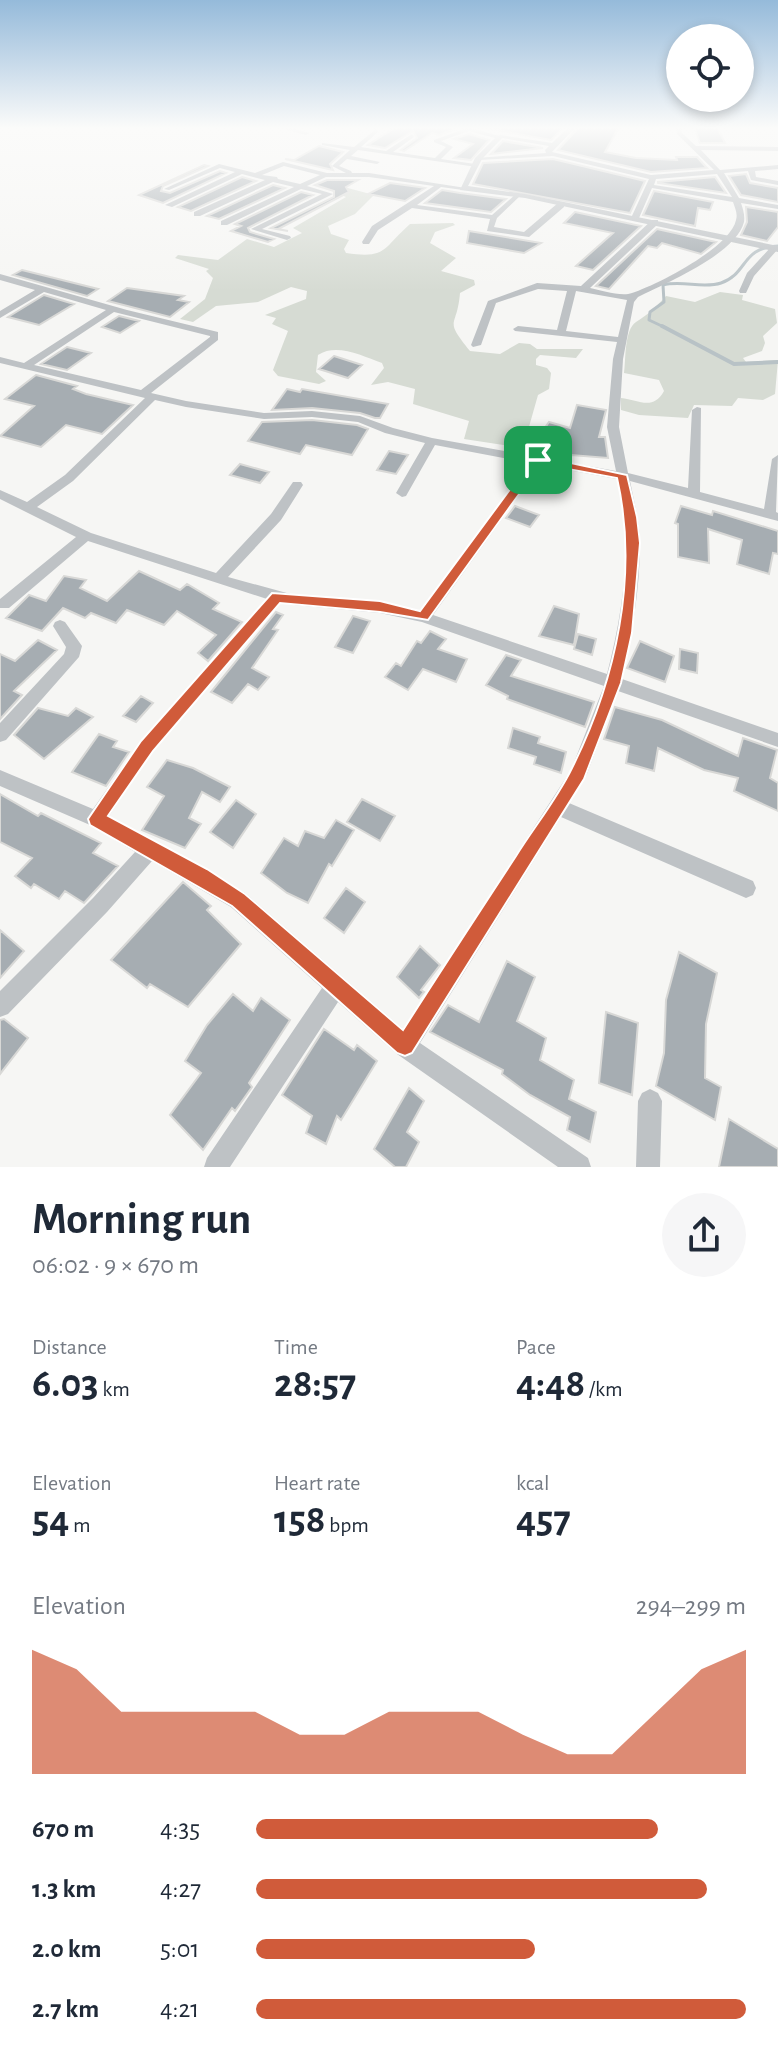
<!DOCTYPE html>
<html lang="en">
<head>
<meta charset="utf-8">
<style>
	body { margin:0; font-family:"Alegreya Sans",sans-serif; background:#f6f6f7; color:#1f2937; height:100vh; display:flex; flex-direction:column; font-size:30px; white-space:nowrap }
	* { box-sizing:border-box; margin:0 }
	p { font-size:26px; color:#747a83 }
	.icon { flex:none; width:44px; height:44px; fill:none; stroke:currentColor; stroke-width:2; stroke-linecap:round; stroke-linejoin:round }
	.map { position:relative; height:1167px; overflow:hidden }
	.drawer { display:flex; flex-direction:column; background:#fff; flex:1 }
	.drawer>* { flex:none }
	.tools { position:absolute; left:666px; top:24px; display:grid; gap:16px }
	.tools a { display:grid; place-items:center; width:88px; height:88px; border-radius:50%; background:#fff; box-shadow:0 4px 12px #0003; font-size:40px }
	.pin { position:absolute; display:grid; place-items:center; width:68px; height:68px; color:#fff; margin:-34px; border-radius:16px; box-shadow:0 4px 12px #0006 }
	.round { display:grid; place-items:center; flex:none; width:84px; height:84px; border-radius:42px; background:#f6f6f7 }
	.head { display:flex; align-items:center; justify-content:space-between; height:136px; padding:0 32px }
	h1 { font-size:44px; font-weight:700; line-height:60px }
	.figures { display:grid; grid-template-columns:repeat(3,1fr); gap:12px; height:136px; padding:8px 32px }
	.figures div { display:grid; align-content:center }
	.figures b { font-size:40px; font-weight:700 }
	.figures small { font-size:22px; font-weight:400 }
	.figures p { font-size:22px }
	.chart { height:224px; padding:16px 32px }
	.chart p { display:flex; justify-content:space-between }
	.chart svg { width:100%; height:144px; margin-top:8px; fill:#d05b3a; opacity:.7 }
	ul { padding:0 32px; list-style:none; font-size:26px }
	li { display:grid; grid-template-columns:128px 96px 1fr; align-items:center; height:60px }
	li i { height:20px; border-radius:10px; background:#d05b3a }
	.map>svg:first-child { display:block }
	.green { fill:#d6dbd3 }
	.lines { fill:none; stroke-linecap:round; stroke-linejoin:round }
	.stream-far1 { stroke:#b8c2c6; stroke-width:3 }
	.stream { stroke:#b8c2c6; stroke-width:4 }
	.building { fill:#a6adb2; stroke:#d8d8d6; stroke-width:2 }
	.minor { fill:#bec2c5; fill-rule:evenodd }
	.tertiary { fill:#bec2c5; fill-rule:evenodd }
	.route { fill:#d05b3a; stroke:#fff; stroke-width:2; fill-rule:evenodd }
</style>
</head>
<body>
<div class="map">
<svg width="778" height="1167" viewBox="0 0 778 1167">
	<rect width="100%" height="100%" fill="#f6f6f4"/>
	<path class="green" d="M344,187L374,195L355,214L328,226L331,234L349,240L344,249L346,253C387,259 382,249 410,224L453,223L455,225L435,232L430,243L456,258L441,271L474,280L475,285L460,293C457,330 443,317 470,351L500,354L519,343L530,344L537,349H583L576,358L540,355L536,359V365L547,368L551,373L549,389L538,395L523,448L464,439L469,421L413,404L415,389L388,382L371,385L384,368L382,363C362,356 337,343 318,355L316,372L326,381L319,384L278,376L273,370L288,331L272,324L276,318L265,315L306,299L307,291L291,287L258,302L216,306L193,322L180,319L205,299L213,278L206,271L209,269L175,258L178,255L218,260L247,239L274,247L302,233L293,228L346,197L332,191Z
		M720,292L743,295L742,300L775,309L777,323L763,336L765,343L762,351L743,358L746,362L778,360L775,394L763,400L738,398L732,406L694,405L688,418L639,415L621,410V398C639,400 653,411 664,391L659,380L624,373C626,360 624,330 636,322C649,314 656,307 666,296L695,302Z"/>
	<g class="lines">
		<path class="stream-far1" d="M666,328L649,320L650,312L664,302L663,285C682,280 703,289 721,283C748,274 741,247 778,246"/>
		<path class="stream" d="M662,326L734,364L778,362"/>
	</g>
	<path class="building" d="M396,127H451L453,130L439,135L432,133L404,151L401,150L417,138L413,131L385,148L368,145Z
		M479,127H564L551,140Z
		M579,127H619L605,152L636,158L677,160L676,157H697L707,168L651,172L558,150Z
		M694,127H717L725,143H700Z
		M469,134L489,140L471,160L454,158L473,144L454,139Z
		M503,141L543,148L491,154Z
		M319,146L343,152L330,164L333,170L285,159L294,160Z
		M553,159L645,181L630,213L473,184L483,163Z
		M204,165L208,166L163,186L161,191L170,193L220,171L226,173L163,203L139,195Z
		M746,174L750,183L778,188V202L741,195L729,176Z
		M242,177L256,181L191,211L178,207Z
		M715,177L726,193L658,183V182Z
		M327,180H358L346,187L349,192L278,229L288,231L271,228L334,197V191L315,185Z
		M390,183L419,187L425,188L405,201L368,194Z
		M273,185L285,188L219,219L207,216Z
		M442,190L460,193L506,199L491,212L425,203Z
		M654,191L713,202L710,210L698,208L695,226L643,215Z
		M301,192L313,195L248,228L250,232L274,239L268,242L231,231L241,226L235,224Z
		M746,207L778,212V227L767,241L741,235L747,222Z
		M575,212L641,226L593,270L576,266L613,233L564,223Z
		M657,229L716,242L701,254L662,243L657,248L648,246L609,289L596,286Z
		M469,231L541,243L524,253L467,243Z
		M22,270L98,289L87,296L13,275Z
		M127,288L184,296L178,300L189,302L170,317L108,301Z
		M44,295L74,304L39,325L8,317Z
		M119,316L139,321L120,333L102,327Z
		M67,347L91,353L67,370L41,364Z
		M334,356L362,365L348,378L319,369Z
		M36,375L77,386L73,389L86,394L133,405L102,434L66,425L41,447L0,436L34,406L5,399Z
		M287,389L300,392L302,389L388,404L380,418H375L360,413L312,408L272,410Z
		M577,405L606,410L599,437H605L608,458L571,455L569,460L529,451L549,422L570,428Z
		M312,420L357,425L368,429L352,455L306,445L300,454L248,441L262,422Z
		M389,451L408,455L396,474L377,470Z
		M240,464L269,472L260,483L230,475Z
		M515,506L539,515L530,527L506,518Z
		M681,506L712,515L713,511L778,531V554L773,553L769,574L737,564L742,540L708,529L709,563L678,557V524L675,523Z
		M139,571L180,590L187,584L219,603L213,609L242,622L208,661L198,653L216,635L177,611L164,625L127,610L116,623L91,613L85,618L63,608L42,631L6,618L29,595L46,601L64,576L86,580L80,588L107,601Z
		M554,606L579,614L574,645L539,636Z
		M276,612L283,615L273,629L278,630L252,668L269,677L258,690L248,684L232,703L211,692Z
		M353,616L370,621L353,653L335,647Z
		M430,631L446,639L438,649L467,659L456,682L423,669L408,690L385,677L396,663L401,666L417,641L421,643Z
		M578,634L596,639L592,655L574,649Z
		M38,640L57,650L14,691L22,695L0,719V654L15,661Z
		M640,641L674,656L665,682L627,668Z
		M680,649L698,653L697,673L679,669Z
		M506,655L521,660L511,676L594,702L585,727L507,699L508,696L486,685Z
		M141,696L153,703L136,722L123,716Z
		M615,707L662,720L738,756L743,738L777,750L770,778L778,783V811L734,791L738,778L704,770L658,748L654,771L626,763L629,746L604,739Z
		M38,708L68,716L76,708L93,717L44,759L14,735Z
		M513,728L540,737L538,743L566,752L561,773L534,764L536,757L508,748Z
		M99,734L117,741L113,747L129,752L106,786L72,772Z
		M167,760L193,768L230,787L220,802L202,792L189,818L201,824L185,848L142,830L164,796L147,787Z
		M0,794L38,816L41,813L101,843L93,853L118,866L84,903L65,891L59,899L34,884L31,888L15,876L32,858L0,842Z
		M362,799L395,816L380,841L347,822Z
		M236,800L256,814L233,848L210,832Z
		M336,820L354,830L332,866L329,864L308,903L287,893L261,873L284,838L298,846L305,831L324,838Z
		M183,882L211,906L207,910L241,944L188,1007L150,984L147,988L111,960Z
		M346,888L365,902L344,933L324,918Z
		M0,930L24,951L0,978Z
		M420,946L440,965L421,990L424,992L419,998L397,977Z
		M679,952L717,973L706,1024L705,1078L721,1087L715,1120L656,1086L664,1053L666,1000Z
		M507,961L535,977L517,1021L546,1038L540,1060L574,1080L569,1099L596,1112L590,1142L567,1130L570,1117L530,1095L502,1074L503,1070L430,1032L448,1005L479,1022Z
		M233,994L253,1011L261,998L290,1020L249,1083L252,1087L235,1111L232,1108L203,1150L170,1115L201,1073L185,1061L207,1025Z
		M606,1012L638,1023L632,1095L599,1083Z
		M4,1019L28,1038L0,1074V1020Z
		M324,1029L354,1050L357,1045L377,1061L341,1120L337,1116L326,1144L306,1133L312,1116L282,1095Z
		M409,1088L424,1101L407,1132L419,1142L406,1167H395L374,1149Z
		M729,1119L778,1149V1167H719Z"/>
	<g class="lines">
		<path class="minor" d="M277,127H288L309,133L306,135Z
			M569,127H576L552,152L651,175L714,170L677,134L676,127H682V133L696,146L778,147V151L701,150L720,170L778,165V169L755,171L756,177L778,181V185L751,180L748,171L724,173L739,198L778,205V209L741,203C743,209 745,215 744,222C736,254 666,283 638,297L634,302L623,359L619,427L628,473L688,488L692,410L697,407L701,408L700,492L764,509L772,459L778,455L776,512L778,513V521L630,481C634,502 640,522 640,543C640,589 632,635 622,679L778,733V747L618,691L587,774L569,803L753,881L756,888L753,895L746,898L561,817L420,1043L588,1158L591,1167H558L397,1054L338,1002L230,1167H204L207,1158L322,988L231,907L152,861L107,912L8,1014L0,1017V991L93,898L135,852L90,825L0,786V770L93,809L141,741L267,599L88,541L9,608H0V599L76,537L0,499V490L27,502L65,475L145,398L0,363V357L24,363L106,310L44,292L0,318V311L35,290L0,280V274L127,310L218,332V340L151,393L186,401L264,413L312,411L360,416L393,428L432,438L616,471L607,427L613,359L617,342L515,331L513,329L518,326L557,330L567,291L538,289L496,303L481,345L473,347L471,345L488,301L537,283L581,286L652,220H658V224L590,288C601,290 621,297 632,293C657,285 731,247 736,220C738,214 735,208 733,202L652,188L639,218L635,220L631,218L649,179L553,156L479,160L476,158L546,153L545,150L549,146L497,137L500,135L552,143ZM717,174L732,197L654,185L656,179ZM576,291L627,300L618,337L566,331ZM114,312L210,336V337L141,390L34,365ZM155,400L186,407L264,419L312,417L358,422L385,433L425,443L396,493L402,497L406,496L435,445L530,463L420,611L380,601L294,595L228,577L281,520L303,485L301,482H293L271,514L216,573L91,533L37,507L73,481ZM541,465L617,479C621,500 626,521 626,542C626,586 618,632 607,674L433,615ZM281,602L294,605L380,613L422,622L604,686L571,770L403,1029L245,893L109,816L153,751Z
			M467,128L469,131L441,141L453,147L441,159L475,164L477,167L358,150L351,156L380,162L377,164L347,159L339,166L351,171L352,173H369L466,188L463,190L441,187L417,205L492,215L516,194H520V196L497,218L494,227L524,232L558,203H564V207L529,237L487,231L490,219L412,208L378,230L369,244H363L362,242L372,226L434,186L369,177H326L307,186L333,194L262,229L290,236L291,238L287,240L251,229L322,194L301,189L227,225H221V221L294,187L273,182L200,216H194V212L265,180L242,174L172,207L165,205L235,172L220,168L169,190L164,189L219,164L255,173L283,162L327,173H346L332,166L350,150L322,145V143L354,147L376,129L378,132L361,147L386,151L412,134L414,137L393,152L435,158L446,147L434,142V140ZM284,166L320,175L300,184L278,179L277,177L262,175Z
			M771,247L778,249L754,276L746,293H740L739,291L747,273Z
			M60,620L65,622L82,646L79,657L6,740L0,742V723L64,654L66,647L53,626L55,622Z
			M650,1089L658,1093L662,1101L660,1167H636L638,1101L642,1093Z"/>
		<path class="tertiary" d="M454,127H467L503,137L482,159L468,186L525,194L778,246V252L525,198L460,190L475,158L495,138Z"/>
	</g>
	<linearGradient id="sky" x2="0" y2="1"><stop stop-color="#95bada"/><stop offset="0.44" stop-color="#fbfbfa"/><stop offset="1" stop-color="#fbfbfa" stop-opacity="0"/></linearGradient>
	<rect width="778" height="291" fill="url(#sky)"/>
	<path class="route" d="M538,456L627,475L637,517L640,543L632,633L621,683L584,779L412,1053L405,1056L397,1053L232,906L90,825L88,819L141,741L272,593L380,601L420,611L534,457ZM541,464L617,478C639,575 616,680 572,768C557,799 534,827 516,856C478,914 440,972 403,1030L245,894L207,869L108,816L153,751L280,603L380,612L428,620Z"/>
</svg>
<div class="tools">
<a><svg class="icon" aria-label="locate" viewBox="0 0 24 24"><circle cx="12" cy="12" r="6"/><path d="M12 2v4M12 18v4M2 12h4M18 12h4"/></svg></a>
</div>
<div class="pin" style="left:538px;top:460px;background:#1e9e55"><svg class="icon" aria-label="arrive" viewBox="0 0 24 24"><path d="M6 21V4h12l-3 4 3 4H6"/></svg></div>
</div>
<section class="drawer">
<div class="head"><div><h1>Morning run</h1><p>06:02 · 9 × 670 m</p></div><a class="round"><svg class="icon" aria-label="share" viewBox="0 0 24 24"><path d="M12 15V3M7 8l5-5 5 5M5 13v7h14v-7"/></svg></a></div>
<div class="figures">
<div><p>Distance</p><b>6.03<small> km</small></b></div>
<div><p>Time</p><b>28:57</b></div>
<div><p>Pace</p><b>4:48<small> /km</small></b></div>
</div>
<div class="figures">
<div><p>Elevation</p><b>54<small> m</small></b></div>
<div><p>Heart rate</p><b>158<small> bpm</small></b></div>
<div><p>kcal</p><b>457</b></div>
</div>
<div class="chart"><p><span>Elevation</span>294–299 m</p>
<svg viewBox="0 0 160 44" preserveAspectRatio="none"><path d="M0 44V6L10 12L20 25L30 25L40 25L50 25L60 32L70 32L80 25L90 25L100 25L110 32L120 38L130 38L140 25L150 12L160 6V44z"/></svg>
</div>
<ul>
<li><b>670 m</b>4:35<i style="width:82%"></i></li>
<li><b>1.3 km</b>4:27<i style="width:92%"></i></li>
<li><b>2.0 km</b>5:01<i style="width:57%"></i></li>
<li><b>2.7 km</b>4:21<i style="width:100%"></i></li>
</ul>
</section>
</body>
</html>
